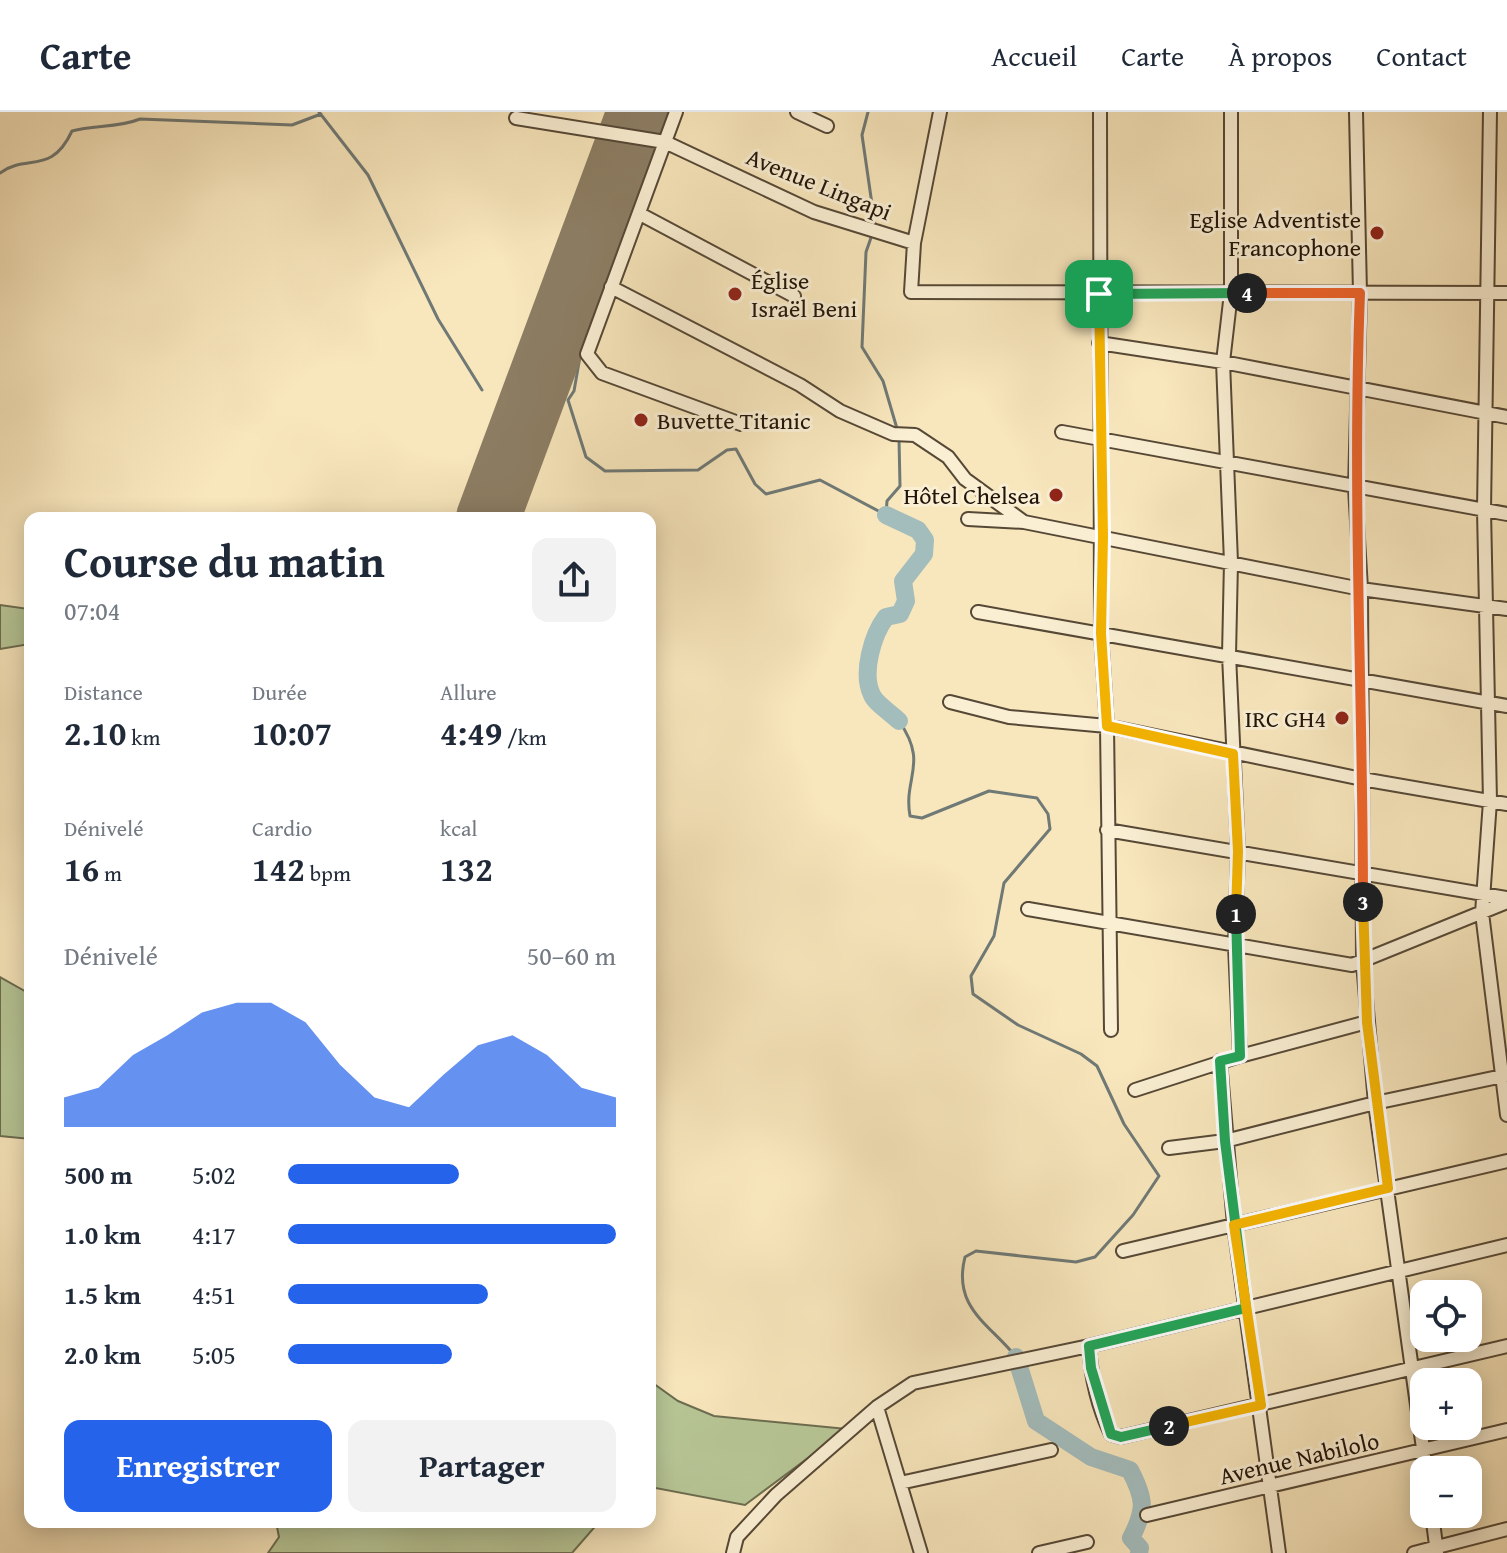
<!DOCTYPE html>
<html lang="fr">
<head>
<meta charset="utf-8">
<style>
	body { margin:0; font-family:"Gentium Book Plus",serif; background:#f2f2f3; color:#1f2937; height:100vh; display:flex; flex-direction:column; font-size:30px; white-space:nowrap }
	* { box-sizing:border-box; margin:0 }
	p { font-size:26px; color:#747a83 }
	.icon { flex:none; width:44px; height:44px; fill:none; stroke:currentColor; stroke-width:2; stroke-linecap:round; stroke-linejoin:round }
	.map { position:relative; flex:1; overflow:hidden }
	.drawer { position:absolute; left:24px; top:400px; width:632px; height:1016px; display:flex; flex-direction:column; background:#fff; border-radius:16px; box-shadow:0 4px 20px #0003 }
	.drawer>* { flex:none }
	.fabs { position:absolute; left:1410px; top:1168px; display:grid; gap:16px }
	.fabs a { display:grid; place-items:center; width:72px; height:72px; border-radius:16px; background:#fff; box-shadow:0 4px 20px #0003; font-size:40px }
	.pin { position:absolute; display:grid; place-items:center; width:68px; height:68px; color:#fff; margin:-34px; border-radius:16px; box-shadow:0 4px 12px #0006 }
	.km { position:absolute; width:40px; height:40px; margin:-20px; border-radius:50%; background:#222; color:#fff; font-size:22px; line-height:40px; text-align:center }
	.round { display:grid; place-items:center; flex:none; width:84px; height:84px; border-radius:16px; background:#f2f2f3 }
	.summary { display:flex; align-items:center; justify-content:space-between; height:136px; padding:0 40px }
	h1 { font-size:44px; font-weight:700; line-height:60px }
	.stats { display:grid; grid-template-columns:repeat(3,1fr); gap:12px; height:136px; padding:8px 40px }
	.stats div { display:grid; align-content:center }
	.stats b { font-size:34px; font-weight:700 }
	.stats small { font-size:22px; font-weight:400 }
	.stats p { font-size:22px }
	.chart { height:224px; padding:16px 40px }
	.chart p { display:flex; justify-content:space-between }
	.chart svg { width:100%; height:144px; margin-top:8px; fill:#2563eb; opacity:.7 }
	.cta { display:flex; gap:16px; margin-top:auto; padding:16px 40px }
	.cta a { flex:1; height:92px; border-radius:16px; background:#2563eb; color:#fff; font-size:32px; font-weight:700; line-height:92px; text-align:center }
	.cta a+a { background:#f2f2f3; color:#1f2937 }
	ul { padding:0 40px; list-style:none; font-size:26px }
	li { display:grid; grid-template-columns:128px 96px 1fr; align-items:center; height:60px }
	li i { height:20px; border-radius:10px; background:#2563eb }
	header { display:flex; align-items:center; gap:48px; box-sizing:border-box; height:112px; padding:0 40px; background:#fff; border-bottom:2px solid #e0e1e3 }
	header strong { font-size:38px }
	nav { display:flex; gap:44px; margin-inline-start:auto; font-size:28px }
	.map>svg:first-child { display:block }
	.green { fill:#b7c696; stroke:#6c6d50; stroke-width:2 }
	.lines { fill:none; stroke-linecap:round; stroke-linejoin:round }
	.stream { stroke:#6f7975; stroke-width:3 }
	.river { stroke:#a3bcbc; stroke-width:18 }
	.runway { stroke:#8c7d63; stroke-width:64 }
	.street-casing { stroke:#564836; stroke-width:16 }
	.street { stroke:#faefd3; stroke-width:12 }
	.split-1-casing { stroke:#fff; stroke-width:16 }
	.split-2-casing { stroke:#fff; stroke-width:16 }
	.split-3-casing { stroke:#fff; stroke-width:16 }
	.split-4-casing { stroke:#fff; stroke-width:16 }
	.split-5-casing { stroke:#fff; stroke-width:16 }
	.split-1 { stroke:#f5b400; stroke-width:10 }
	.split-2 { stroke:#22a559; stroke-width:10 }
	.split-3 { stroke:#f5b400; stroke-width:10 }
	.split-4 { stroke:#f0652b; stroke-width:10 }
	.split-5 { stroke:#22a559; stroke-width:10 }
	.poi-dot { fill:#8f2418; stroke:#faefd3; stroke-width:3 }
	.labels { text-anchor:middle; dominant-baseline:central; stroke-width:6; stroke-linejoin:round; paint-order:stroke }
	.street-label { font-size:24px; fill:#20140a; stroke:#faefd3 }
	.poi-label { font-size:24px; fill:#20140a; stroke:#faefd3; text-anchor:end }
</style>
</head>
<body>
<header>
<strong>Carte</strong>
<nav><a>Accueil</a><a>Carte</a><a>À propos</a><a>Contact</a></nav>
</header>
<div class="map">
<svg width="1507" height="1441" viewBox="0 0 1507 1441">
	<rect width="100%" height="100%" fill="#f8e6bc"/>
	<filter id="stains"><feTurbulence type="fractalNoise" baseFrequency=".0025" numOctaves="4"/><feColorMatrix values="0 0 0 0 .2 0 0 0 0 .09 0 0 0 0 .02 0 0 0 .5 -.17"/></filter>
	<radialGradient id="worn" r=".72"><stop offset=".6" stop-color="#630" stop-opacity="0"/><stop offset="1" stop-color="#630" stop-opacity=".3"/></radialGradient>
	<path class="green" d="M0,493L29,497L30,532L0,537Z
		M0,865L30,882V1027L0,1024Z
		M650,1269L678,1289L714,1304L847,1317L745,1393L650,1375Z
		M276,1410H599L572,1441H268L279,1425Z"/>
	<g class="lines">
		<path class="stream" d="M319,0L368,63L438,207L482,278
			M868,0L862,23L875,113
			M0,61C27,41 51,64 72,19C95,13 118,16 140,7L292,13L321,2
			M873,120L866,140L862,235L883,269L898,320
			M598,194L581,239L574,279L568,288L586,345L605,359L698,358L727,338L736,337L755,372L766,382L820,368L886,403L887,389L900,374L899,327
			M899,609C929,652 903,665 910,704L922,706L989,679L1037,686L1048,702L1050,717L1004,771L994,824L971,864L973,882L1018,913L1081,942L1097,954L1124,1012L1159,1064L1133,1103L1095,1145L1076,1150L976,1139L965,1145C952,1196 990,1212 1016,1245"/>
		<path class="river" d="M886,403L918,418L925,428L924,442L903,469L906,489L900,502L886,505C873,522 861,561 872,583C876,592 891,601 899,609
			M1016,1245L1036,1309L1091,1345L1130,1358C1145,1387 1146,1397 1131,1426L1140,1436L1139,1441"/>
		<path class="runway" d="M488,406L639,0"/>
		<defs>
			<path id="street" d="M676,0L587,242L602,261L741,312
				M797,0L827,14
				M940,0L914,131L911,180L1507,181
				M1100,0L1101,521L1107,614L1111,918
				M1231,0V181L1223,250L1231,450L1229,543L1238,739L1235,834L1240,944
				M1356,0L1360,181L1355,376L1361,477L1363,851L1375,991L1426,1358
				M1490,0L1484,398L1490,689L1482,801L1507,1003
				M516,6L665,30L814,100L914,131
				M640,102L794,184
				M611,175L800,273L840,299L893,322L915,323L948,345L965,367L1024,410L1361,477L1507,497
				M1099,231L1223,250L1507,305
				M1062,320L1507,402
				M968,407L1024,410
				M978,500L1507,594
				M950,590L1009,605L1107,614L1362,667L1507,692
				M1107,718L1507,786
				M1028,797L1352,853L1507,790
				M1220,949L1234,1113L1279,1441
				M1135,978L1240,944L1367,910
				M1169,1036L1225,1029L1375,991L1507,963
				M1123,1139L1507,1049
				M1089,1234C1091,1264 1098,1295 1111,1322L1121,1325L1507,1234
				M877,1295L921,1441
				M900,1371L1051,1338
				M1432,1402L1437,1441
				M1147,1403L1507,1318
				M733,1441L737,1425L776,1383L877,1295L913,1271L1089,1234L1507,1133
				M1039,1441L1087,1430
				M1414,1441L1507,1417"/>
		</defs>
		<use href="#street" class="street-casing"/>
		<use href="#street" class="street"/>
	</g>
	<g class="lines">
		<defs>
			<path id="split-1" d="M1099,182L1103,424L1101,521L1107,614L1233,642L1238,739L1236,802"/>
			<path id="split-2" d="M1169,1314L1121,1325L1111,1322L1091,1256L1089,1234L1246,1196L1225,1029L1220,949L1240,944L1236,802"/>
			<path id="split-3" d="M1169,1314L1261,1293L1234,1113L1388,1076L1367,910L1363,790"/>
			<path id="split-4" d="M1247,181H1360C1352,384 1363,587 1363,790"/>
			<path id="split-5" d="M1099,182L1247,181"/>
		</defs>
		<use href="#split-1" class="split-1-casing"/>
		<use href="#split-2" class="split-2-casing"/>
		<use href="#split-3" class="split-3-casing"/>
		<use href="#split-4" class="split-4-casing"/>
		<use href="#split-5" class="split-5-casing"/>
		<use href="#split-1" class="split-1"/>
		<use href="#split-2" class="split-2"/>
		<use href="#split-3" class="split-3"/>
		<use href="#split-4" class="split-4"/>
		<use href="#split-5" class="split-5"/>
	</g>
	<g class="poi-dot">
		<circle cx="1377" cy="121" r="8"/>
		<circle cx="735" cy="182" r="8"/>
		<circle cx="641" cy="308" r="8"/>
		<circle cx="1056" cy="383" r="8"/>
		<circle cx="1342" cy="606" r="8"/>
	</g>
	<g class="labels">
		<g class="street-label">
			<text transform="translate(819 72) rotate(22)">Avenue Lingapi</text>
			<text transform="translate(1299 1346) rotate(-13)">Avenue Nabilolo</text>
		</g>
		<g class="poi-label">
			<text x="1361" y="107">Eglise Adventiste<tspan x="1361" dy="28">Francophone</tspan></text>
			<text x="751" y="168" text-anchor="start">Église<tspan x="751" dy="28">Israël Beni</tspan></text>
			<text x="657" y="308" text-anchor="start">Buvette Titanic</text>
			<text x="1040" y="383">Hôtel Chelsea</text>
			<text x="1326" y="606">IRC GH4</text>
		</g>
	</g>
	<rect width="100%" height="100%" filter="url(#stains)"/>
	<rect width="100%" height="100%" fill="url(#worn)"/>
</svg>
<div class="fabs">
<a><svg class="icon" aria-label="locate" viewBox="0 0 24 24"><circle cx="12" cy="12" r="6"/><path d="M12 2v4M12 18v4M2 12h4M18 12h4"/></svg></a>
<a>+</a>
<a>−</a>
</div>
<div class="pin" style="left:1099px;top:182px;background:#1e9e55"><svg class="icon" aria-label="arrive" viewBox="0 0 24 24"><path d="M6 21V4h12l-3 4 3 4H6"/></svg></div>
<b class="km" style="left:1236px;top:802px">1</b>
<b class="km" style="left:1169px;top:1314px">2</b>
<b class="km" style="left:1363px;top:790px">3</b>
<b class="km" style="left:1247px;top:181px">4</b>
<section class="drawer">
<div class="summary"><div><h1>Course du matin</h1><p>07:04</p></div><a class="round"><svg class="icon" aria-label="share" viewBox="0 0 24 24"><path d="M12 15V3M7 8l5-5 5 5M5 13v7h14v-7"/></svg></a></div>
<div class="stats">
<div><p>Distance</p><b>2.10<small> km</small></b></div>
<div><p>Durée</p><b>10:07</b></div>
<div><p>Allure</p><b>4:49<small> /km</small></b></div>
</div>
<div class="stats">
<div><p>Dénivelé</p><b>16<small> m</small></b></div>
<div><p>Cardio</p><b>142<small> bpm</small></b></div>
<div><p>kcal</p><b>132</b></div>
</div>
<div class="chart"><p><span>Dénivelé</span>50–60 m</p>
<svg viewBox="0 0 160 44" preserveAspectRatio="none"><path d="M0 44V35L10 32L20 22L30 16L40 9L50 6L60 6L70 12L80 25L90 35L100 38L110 28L120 19L130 16L140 22L150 32L160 35V44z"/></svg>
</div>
<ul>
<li><b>500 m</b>5:02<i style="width:52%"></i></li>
<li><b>1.0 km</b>4:17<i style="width:100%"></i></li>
<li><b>1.5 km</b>4:51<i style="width:61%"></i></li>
<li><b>2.0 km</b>5:05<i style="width:50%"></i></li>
</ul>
<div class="cta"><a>Enregistrer</a><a>Partager</a></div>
</section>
</div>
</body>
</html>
